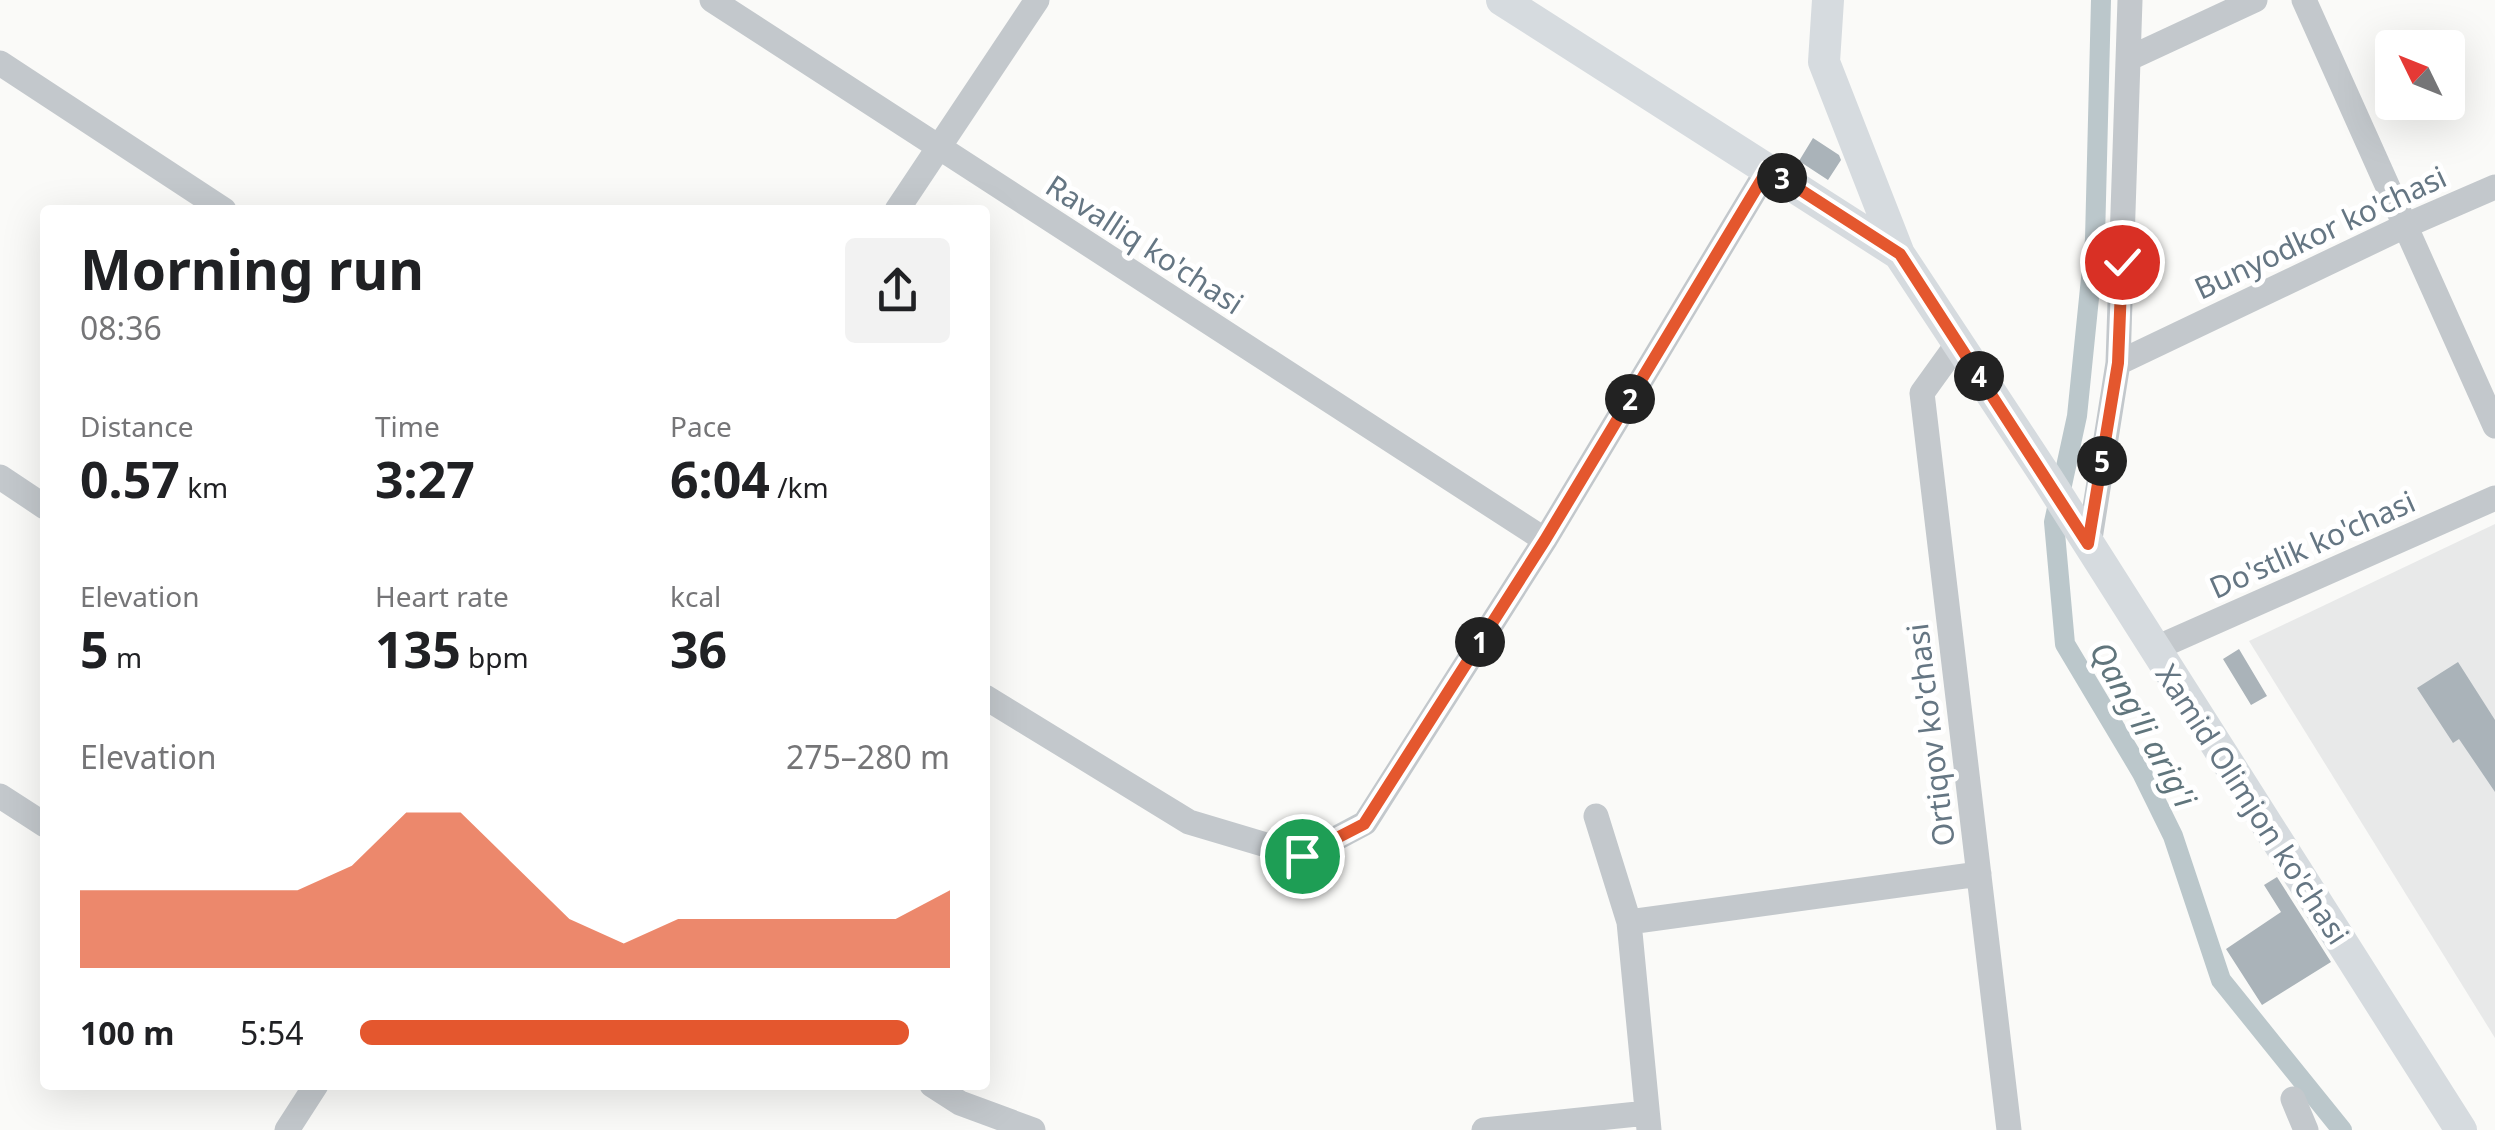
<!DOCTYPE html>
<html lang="en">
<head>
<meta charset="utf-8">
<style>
	body { margin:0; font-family:"Noto Sans",sans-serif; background:#f2f2f2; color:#202124; height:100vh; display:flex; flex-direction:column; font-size:38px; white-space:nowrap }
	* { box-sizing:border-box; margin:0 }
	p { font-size:32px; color:#757577 }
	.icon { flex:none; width:55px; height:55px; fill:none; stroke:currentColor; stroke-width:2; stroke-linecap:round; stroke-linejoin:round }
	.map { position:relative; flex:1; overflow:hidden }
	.details { position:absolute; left:40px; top:205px; width:950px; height:885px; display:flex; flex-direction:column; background:#fff; border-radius:10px; box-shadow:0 10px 40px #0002 }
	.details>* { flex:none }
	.needle { width:65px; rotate:313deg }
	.controls { position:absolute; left:2375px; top:30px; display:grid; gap:20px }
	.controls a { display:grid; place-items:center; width:90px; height:90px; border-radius:10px; background:#fff; box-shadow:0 10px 40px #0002; font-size:50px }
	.pin { position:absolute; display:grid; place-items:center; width:85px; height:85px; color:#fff; margin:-42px; border:5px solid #fff; border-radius:50%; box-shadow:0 2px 10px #0007 }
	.km { position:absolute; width:50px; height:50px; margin:-25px; border-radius:50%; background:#222; color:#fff; font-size:28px; line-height:50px; text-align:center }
	.round { display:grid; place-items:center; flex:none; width:105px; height:105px; border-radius:10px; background:#f2f2f2 }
	.summary { display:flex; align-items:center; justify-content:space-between; height:170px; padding:0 40px }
	h1 { font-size:55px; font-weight:700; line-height:75px }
	.figures { display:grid; grid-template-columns:repeat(3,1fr); gap:15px; height:170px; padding:10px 40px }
	.figures div { display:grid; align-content:center }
	.figures b { font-size:50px; font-weight:700 }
	.figures small { font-size:28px; font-weight:400 }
	.figures p { font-size:28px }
	.chart { height:280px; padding:20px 40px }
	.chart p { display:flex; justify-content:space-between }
	.chart svg { width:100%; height:180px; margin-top:10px; fill:#e4572e; opacity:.7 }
	ul { padding:0 40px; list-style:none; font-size:32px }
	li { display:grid; grid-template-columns:160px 120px 1fr; align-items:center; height:75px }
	li i { height:25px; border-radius:12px; background:#e4572e }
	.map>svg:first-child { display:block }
	.built { fill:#e8e9e9 }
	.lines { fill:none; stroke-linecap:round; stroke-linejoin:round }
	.canal { stroke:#bbc7cb; stroke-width:20 }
	.building { fill:#aab3b9 }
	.minor { stroke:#c3c8cc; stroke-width:25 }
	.major { stroke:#d6dbdf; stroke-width:32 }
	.route-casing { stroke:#fff; stroke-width:20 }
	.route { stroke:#e4572e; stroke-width:12 }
	.labels { text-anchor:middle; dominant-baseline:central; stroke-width:10; stroke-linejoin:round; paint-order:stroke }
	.street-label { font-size:30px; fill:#657683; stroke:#fff }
	.water-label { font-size:32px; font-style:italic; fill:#60757c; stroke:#fff }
</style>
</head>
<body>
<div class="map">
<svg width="2495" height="1130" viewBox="0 0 2495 1130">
	<rect width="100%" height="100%" fill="#fafaf8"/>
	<path class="built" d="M2495,524V1038L2249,641Z"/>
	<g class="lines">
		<path class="canal" d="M2101,0L2095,239L2077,416L2054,522L2065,644L2142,773L2173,836L2221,980L2342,1130"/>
	</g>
	<path class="building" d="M1813,138L1839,155L1841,160L1828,180L1799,161Z
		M2239,649L2267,696L2251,705L2223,659Z
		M2458,662L2495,720V792L2459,739L2453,743L2417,688Z
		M2277,877L2331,962L2262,1005L2226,949L2281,912L2264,885Z"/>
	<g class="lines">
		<path class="minor" d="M712,0L1545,540
			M2304,0L2495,426
			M2130,58L2255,0
			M0,63L224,210
			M897,210L1037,0
			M1958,343L1922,393L2009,1130
			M2118,363L2405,226L2495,187
			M0,477L45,507
			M2089,545L2118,363L2130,0
			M2154,649L2495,498
			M985,697L1189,822L1303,856L1365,823L1545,540L1768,169
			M0,796L45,825
			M1596,816L1629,922L1649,1130
			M1629,922L1979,874
			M932,1085L960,1103L1033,1130
			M2293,1099L2306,1130
			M287,1130L316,1085
			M1484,1130L1647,1113"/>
		<path class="major" d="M1502,0L1899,254L2047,478L2461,1130
			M1828,0L1824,62L1899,254"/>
	</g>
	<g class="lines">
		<defs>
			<path id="route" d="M1302,856L1364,824L1545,540L1768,169L1900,254L2088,544L2118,363L2122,262"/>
		</defs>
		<use href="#route" class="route-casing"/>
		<use href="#route" class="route"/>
	</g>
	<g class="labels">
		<g class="street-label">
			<text transform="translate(2320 232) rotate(-25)">Bunyodkor ko'chasi</text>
			<text transform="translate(1145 244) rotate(33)">Ravalliq ko'chasi</text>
			<text transform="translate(2312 544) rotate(-24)">Do'stlik ko'chasi</text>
			<text transform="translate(1930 735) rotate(-97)">Ortiqov ko'chasi</text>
			<text transform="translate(2253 804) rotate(57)">Xamid Olimjon ko'chasi</text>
		</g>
		<g class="water-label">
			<text transform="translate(2144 724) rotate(61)">Qang'li arig'i</text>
		</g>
	</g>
</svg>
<div class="controls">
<a><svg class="needle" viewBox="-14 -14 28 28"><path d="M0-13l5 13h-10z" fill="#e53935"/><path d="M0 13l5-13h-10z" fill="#757577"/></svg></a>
</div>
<div class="pin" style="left:1302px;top:856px;background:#1e9e55"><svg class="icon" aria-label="arrive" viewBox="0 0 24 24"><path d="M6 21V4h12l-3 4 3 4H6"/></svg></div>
<div class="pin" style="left:2122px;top:262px;background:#d93025"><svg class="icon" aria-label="check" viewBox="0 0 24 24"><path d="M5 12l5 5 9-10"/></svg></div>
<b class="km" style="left:1480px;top:642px">1</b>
<b class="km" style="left:1630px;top:399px">2</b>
<b class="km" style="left:1782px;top:178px">3</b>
<b class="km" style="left:1979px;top:376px">4</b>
<b class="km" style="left:2102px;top:461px">5</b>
<section class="details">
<div class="summary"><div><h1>Morning run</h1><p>08:36</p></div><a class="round"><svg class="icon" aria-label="share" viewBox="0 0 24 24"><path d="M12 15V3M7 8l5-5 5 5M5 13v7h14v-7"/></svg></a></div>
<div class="figures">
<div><p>Distance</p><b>0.57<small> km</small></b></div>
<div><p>Time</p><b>3:27</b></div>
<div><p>Pace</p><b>6:04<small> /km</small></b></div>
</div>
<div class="figures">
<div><p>Elevation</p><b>5<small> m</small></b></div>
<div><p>Heart rate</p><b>135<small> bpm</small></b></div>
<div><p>kcal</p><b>36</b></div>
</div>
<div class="chart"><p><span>Elevation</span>275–280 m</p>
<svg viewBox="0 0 160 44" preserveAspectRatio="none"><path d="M0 44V25L10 25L20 25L30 25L40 25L50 19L60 6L70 6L80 19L90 32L100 38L110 32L120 32L130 32L140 32L150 32L160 25V44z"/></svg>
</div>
<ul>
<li><b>100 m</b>5:54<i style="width:93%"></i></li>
</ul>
</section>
</div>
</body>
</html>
